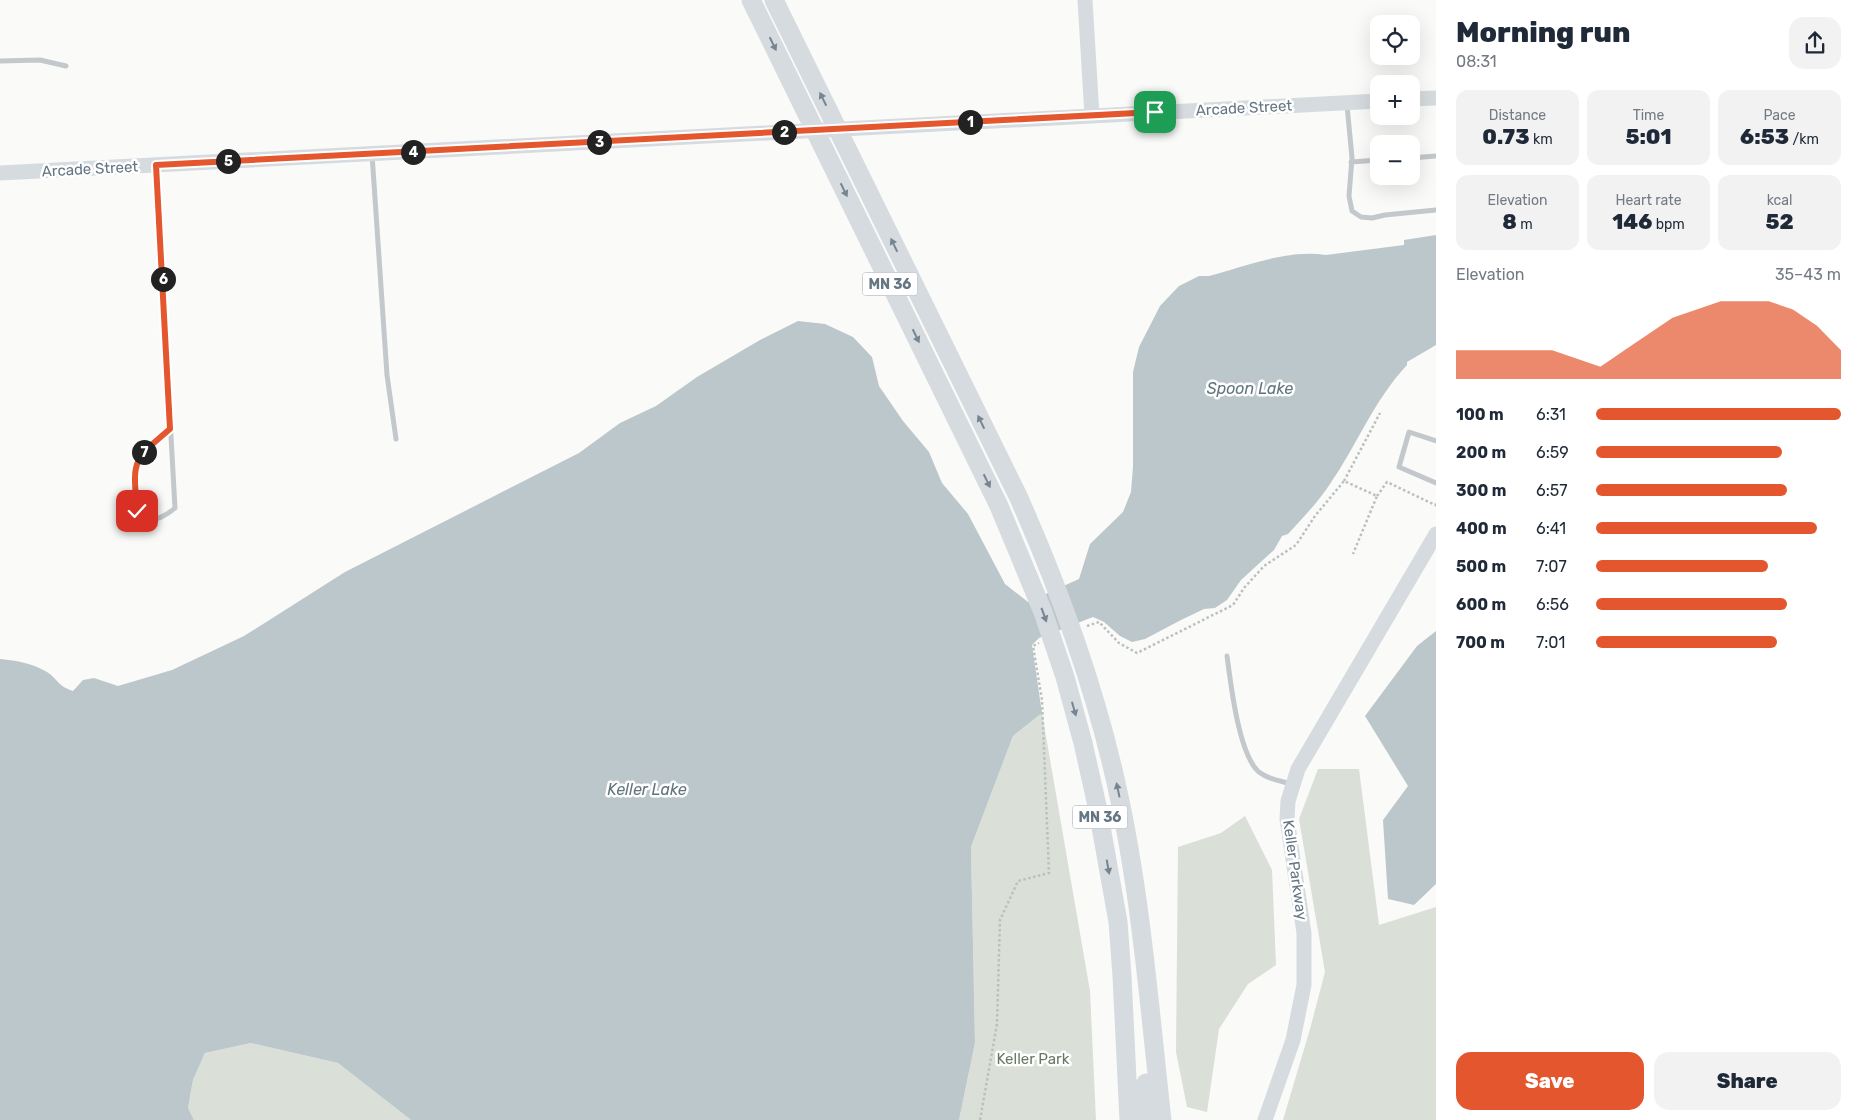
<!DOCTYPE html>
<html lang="en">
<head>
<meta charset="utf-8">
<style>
	body { margin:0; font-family:Rubik,sans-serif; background:#f2f2f3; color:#1f2937; height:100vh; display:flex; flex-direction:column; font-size:19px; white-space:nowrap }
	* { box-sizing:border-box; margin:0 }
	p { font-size:16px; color:#747a83 }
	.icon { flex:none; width:28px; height:28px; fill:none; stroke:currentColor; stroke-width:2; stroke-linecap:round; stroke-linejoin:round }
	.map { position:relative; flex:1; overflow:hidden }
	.panel { display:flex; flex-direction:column; background:#fff; width:425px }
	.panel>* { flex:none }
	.fabs { position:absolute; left:1370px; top:15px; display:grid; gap:10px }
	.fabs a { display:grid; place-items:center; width:50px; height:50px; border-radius:10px; background:#fff; box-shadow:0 5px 20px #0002; font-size:25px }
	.pin { position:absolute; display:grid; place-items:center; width:42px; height:42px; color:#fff; margin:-21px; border-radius:10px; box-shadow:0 2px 8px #0006 }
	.km { position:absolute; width:25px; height:25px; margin:-12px; border-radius:50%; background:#222; color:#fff; font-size:14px; line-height:25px; text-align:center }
	.round { display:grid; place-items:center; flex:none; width:52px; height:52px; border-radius:15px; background:#f2f2f3 }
	.overview { display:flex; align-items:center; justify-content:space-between; height:85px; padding:0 20px }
	h1 { font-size:28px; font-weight:800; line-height:38px }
	.figures { display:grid; grid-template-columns:repeat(3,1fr); gap:8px; height:85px; padding:5px 20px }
	.figures div { display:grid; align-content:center; border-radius:12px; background:#f2f2f3; text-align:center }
	.figures b { font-size:21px; font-weight:800 }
	.figures small { font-size:14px; font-weight:400 }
	.figures p { font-size:14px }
	.chart { height:140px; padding:10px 20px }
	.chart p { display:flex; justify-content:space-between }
	.chart svg { width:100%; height:90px; margin-top:5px; fill:#e4572e; opacity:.7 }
	.button { display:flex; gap:10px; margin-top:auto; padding:10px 20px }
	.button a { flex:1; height:58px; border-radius:15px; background:#e4572e; color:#fff; font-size:20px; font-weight:800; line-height:58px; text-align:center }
	.button a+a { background:#f2f2f3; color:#1f2937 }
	ul { padding:0 20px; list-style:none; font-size:16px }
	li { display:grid; grid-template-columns:80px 60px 1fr; align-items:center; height:38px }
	li i { height:12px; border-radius:6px; background:#e4572e }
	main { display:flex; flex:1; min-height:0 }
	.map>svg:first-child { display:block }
	.green { fill:#dadfd7 }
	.water { fill:#bbc7cb }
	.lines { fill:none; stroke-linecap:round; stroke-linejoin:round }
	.path { stroke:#bbbfc2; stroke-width:2.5; stroke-dasharray:2.5 2.5; stroke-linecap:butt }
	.lane { stroke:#c3c8cc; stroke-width:5 }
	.secondary { stroke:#d6dbdf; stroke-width:15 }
	.highway { stroke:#d6dbdf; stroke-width:19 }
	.oneway { fill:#768591 }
	.route-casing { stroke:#fff; stroke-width:10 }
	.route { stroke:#e4572e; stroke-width:6 }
	.labels { text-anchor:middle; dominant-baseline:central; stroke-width:5; stroke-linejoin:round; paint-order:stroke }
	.shield { fill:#fff; stroke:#939fa8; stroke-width:1 }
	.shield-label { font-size:14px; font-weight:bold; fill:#657683 }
	.street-label { font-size:15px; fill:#657683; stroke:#fff }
	.park-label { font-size:15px; fill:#687a64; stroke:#fff }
	.water-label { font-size:16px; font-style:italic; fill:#60757c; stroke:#fff }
</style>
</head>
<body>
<main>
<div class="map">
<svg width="1436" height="1120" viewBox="0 0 1436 1120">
	<rect width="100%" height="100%" fill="#fafaf8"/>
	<path class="green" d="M1042,713L1090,991L1096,1120H959L975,1043L971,847L1013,736Z
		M1318,769H1359L1379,925L1436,907V1120H1283L1310,1029L1325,972L1299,819Z
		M1245,816L1272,870L1276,965L1248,984L1219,1029L1207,1112L1187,1107L1176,1052L1178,847L1221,833Z
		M251,1043L338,1063L411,1120H194L188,1108L193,1080L205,1053Z"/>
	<path class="water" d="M1436,235V345L1407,362V365C1374,400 1357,445 1330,484C1318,502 1303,518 1288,534L1282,536L1274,550L1241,580L1227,600L1215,608L1204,609L1181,620L1145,639L1132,642L1120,636L1104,622L1093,617L1039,638L1032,645L1042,713L1013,736L971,847L975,1043L959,1120H411L338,1063L251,1043L205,1053L193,1080L188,1108L194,1120H0V659C18,661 32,663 47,672C59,680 56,685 73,691L83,680L94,678L118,686L172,670L244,636L345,572L579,453L620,423L656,406L697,377L760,340L798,321L825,324L853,337L872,357L879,386L903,421L929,452L942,483L968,514L1005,584L1028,602L1079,579L1090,544L1123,512L1131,492L1133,467V372L1139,347L1160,306L1179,286L1199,276H1209C1246,266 1288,249 1326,255L1404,245V240Z
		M1436,631V884L1414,905L1388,899L1383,820L1408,786L1365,716L1417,646Z"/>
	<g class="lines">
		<path class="path" d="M1344,481L1380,413
			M1377,496L1387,482L1435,505L1436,504
			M1087,626L1099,622L1119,643L1137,653L1233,605L1244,588L1264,566L1296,545L1315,516L1344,481L1377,496L1353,554
			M980,1120L997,1024L1000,920L1018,881L1049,873L1042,700L1033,646L1039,643"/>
		<path class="lane" d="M0,61L40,60L66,66
			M1347,105L1352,158L1349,196L1352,211L1361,217L1372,218L1385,215L1436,210
			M372,154L387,375L396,439
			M1411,158L1436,156
			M1351,162L1379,160
			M156,166L175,508C165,517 154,522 140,520C135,504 129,473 139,458C147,447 160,438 170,429
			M1436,441L1409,432L1399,467L1436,483
			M1227,656C1231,685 1238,748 1256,769C1263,778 1281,781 1291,784"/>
		<path class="secondary" d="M1085,0L1092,116
			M1411,99L1436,98
			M0,173L1379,101
			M1265,1120L1293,1040L1304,985V933L1287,819L1288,801L1298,769L1436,534"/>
		<path class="highway" d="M751,0L999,506L1043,612L1065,677L1083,743L1098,810L1118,922L1122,976L1129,1120
			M774,0L1018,496C1062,595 1098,695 1120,801C1142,906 1150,1014 1162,1120
			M1146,1083L1148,1120"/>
	</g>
	<defs><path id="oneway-solid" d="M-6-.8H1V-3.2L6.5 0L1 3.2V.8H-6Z" transform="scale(1.25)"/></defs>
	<g class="oneway">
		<use href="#oneway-solid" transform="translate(773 44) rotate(64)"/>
		<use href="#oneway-solid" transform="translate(823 99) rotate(-116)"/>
		<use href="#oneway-solid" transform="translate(844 190) rotate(64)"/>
		<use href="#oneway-solid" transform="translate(894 245) rotate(-116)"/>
		<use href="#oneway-solid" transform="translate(916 336) rotate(64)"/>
		<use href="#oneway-solid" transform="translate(981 422) rotate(-116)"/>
		<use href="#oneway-solid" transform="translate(987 481) rotate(64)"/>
		<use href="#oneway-solid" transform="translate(1044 615) rotate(70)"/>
		<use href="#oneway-solid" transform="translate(1074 709) rotate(74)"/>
		<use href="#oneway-solid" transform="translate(1118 790) rotate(-102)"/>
		<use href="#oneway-solid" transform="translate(1108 867) rotate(80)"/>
	</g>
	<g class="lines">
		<defs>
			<path id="route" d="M137,511C133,460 131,462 170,429L156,165L1155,112"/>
		</defs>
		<use href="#route" class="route-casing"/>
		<use href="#route" class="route"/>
	</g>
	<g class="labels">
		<g class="shield">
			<rect x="862.5" y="272.5" width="55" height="23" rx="4"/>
			<rect x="1072.5" y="805.5" width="55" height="23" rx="4"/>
		</g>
		<g class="shield-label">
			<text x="890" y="284">MN 36</text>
			<text x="1100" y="817">MN 36</text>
		</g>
		<g class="street-label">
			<text transform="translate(1244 108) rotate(-3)">Arcade Street</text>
			<text transform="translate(90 169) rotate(-3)">Arcade Street</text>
			<text transform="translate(1295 870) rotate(82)">Keller Parkway</text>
		</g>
		<g class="park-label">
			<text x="1033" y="1059">Keller Park</text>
		</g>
		<g class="water-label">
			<text x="1250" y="388">Spoon Lake</text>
			<text x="647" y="789">Keller Lake</text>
		</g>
	</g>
</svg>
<div class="fabs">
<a><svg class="icon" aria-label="locate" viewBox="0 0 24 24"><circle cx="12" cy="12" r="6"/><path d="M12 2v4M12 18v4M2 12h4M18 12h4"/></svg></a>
<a>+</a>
<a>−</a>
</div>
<div class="pin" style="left:1155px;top:112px;background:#1e9e55"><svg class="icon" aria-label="arrive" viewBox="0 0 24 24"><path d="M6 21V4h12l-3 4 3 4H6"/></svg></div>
<div class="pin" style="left:137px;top:511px;background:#d93025"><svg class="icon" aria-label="check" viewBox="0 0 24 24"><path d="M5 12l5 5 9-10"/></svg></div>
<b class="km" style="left:970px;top:122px">1</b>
<b class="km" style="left:784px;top:132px">2</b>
<b class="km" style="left:599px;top:142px">3</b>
<b class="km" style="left:413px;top:152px">4</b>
<b class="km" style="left:228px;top:161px">5</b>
<b class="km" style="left:163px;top:279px">6</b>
<b class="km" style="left:144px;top:452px">7</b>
</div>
<section class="panel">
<div class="overview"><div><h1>Morning run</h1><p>08:31</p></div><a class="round"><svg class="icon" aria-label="share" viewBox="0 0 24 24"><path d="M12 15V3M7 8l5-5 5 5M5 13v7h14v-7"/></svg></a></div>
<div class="figures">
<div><p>Distance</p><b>0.73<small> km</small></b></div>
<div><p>Time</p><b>5:01</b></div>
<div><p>Pace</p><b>6:53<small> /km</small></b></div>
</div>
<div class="figures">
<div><p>Elevation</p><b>8<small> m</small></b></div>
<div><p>Heart rate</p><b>146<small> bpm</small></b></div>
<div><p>kcal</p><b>52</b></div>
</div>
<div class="chart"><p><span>Elevation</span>35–43 m</p>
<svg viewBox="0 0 160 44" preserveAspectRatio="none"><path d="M0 44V30L10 30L20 30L30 30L40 30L50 34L60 38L70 30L80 22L90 14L100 10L110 6L120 6L130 6L140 10L150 18L160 30V44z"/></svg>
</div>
<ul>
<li><b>100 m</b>6:31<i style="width:100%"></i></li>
<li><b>200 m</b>6:59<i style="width:76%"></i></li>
<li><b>300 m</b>6:57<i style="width:78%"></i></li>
<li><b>400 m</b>6:41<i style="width:90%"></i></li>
<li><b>500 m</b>7:07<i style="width:70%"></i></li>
<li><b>600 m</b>6:56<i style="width:78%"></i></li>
<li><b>700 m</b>7:01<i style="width:74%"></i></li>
</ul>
<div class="button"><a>Save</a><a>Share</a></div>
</section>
</main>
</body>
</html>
